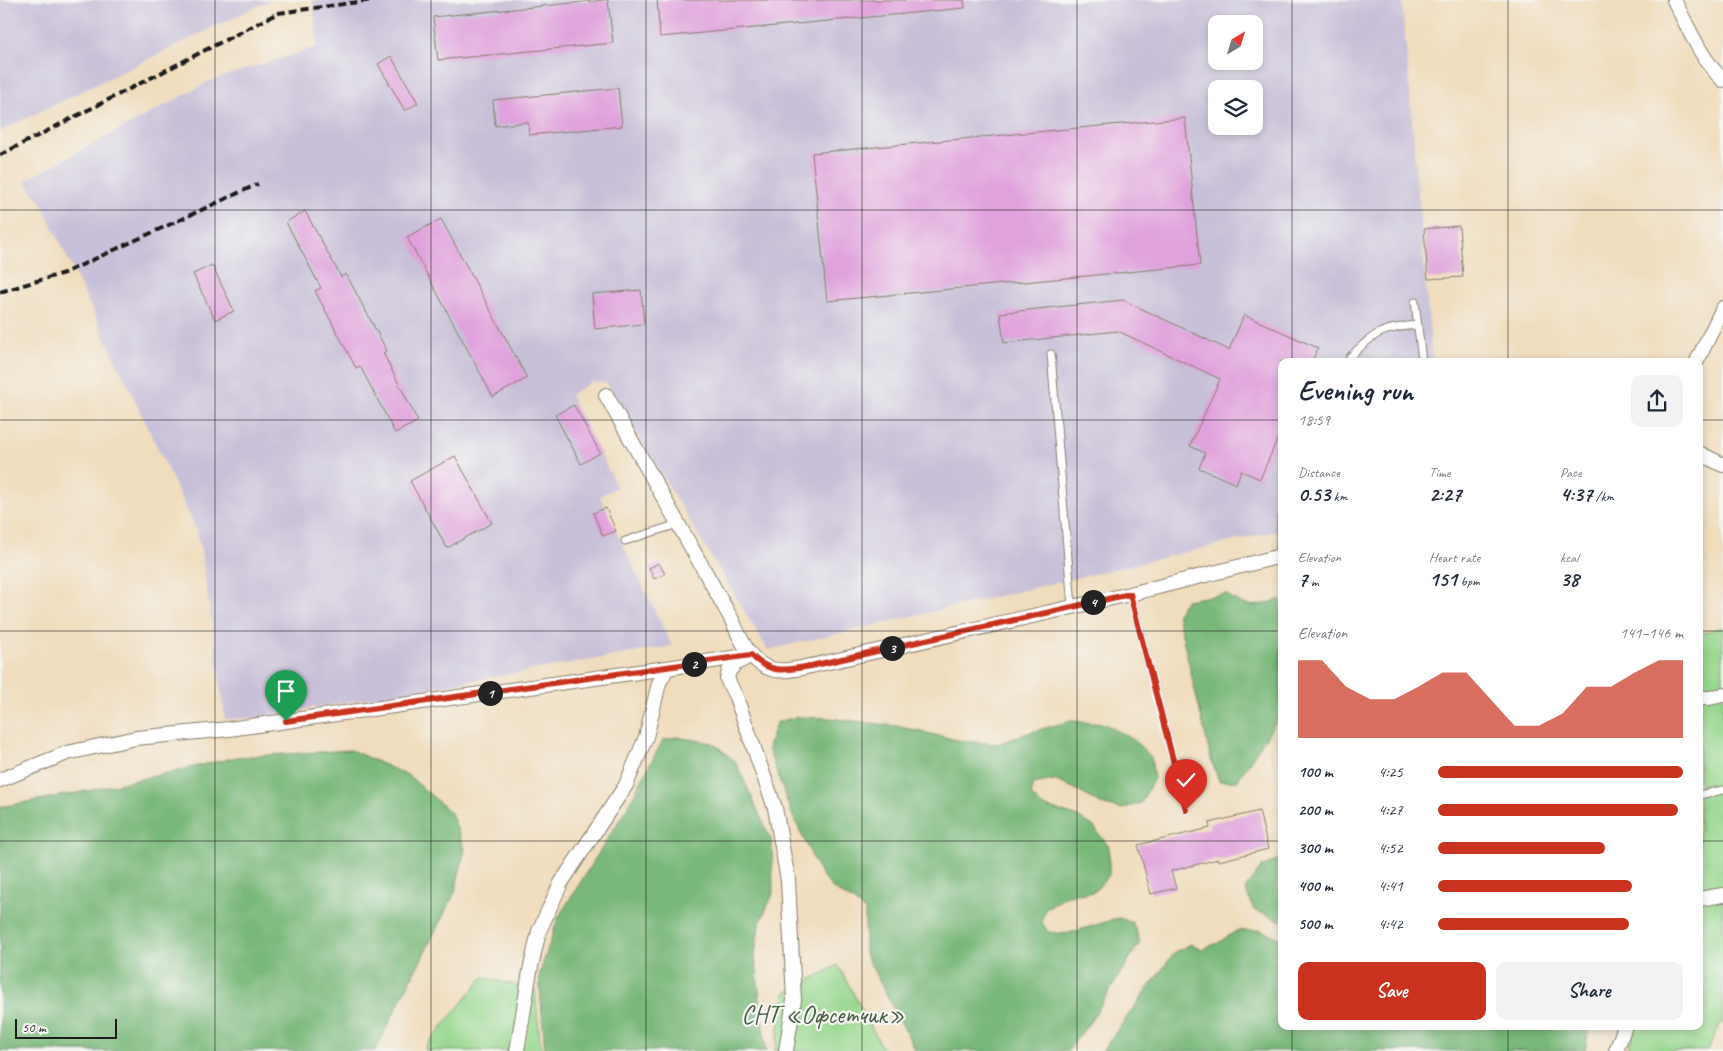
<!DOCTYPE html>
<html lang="en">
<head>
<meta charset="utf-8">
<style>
	body { margin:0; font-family:Caveat,sans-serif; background:#f2f2f3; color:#1f2937; height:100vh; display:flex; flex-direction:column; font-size:19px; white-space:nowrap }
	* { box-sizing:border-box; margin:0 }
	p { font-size:16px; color:#747a83 }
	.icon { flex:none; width:28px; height:28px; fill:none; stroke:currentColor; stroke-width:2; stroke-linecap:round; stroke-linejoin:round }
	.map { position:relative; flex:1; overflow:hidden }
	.drawer { position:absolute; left:1278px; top:358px; width:425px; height:672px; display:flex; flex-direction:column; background:#fff; border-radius:10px; box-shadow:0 2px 8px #0003 }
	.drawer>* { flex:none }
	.needle { width:32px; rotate:38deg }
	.fabs { position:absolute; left:1208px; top:15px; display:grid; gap:10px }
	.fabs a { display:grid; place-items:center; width:55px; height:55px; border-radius:10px; background:#fff; box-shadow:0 2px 8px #0003; font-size:25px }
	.scale { position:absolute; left:15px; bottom:12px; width:102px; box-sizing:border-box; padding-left:5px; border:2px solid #1c1c1c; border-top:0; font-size:14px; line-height:18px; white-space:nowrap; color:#1c1c1c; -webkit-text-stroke:4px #f6f6f2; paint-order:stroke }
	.pin { position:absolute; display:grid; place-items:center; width:42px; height:42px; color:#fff; margin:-51px -21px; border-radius:50% 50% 50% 0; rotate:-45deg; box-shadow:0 0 5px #0007 }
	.pin .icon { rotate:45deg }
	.km { position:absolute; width:25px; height:25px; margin:-12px; border-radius:50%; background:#222; color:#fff; font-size:14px; line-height:25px; text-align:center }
	.round { display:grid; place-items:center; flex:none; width:52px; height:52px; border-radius:10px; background:#f2f2f3 }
	.head { display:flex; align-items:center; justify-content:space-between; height:85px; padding:0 20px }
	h1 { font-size:28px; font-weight:600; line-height:38px }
	.figures { display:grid; grid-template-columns:repeat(3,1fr); gap:8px; height:85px; padding:5px 20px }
	.figures div { display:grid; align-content:center }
	.figures b { font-size:21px; font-weight:600 }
	.figures small { font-size:14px; font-weight:400 }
	.figures p { font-size:14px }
	.chart { height:140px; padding:10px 20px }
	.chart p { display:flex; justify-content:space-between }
	.chart svg { width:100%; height:90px; margin-top:5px; fill:#c8321e; opacity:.7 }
	.cta { display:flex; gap:10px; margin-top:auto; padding:10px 20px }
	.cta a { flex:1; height:58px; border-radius:10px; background:#c8321e; color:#fff; font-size:20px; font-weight:600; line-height:58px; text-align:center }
	.cta a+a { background:#f2f2f3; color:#1f2937 }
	ul { padding:0 20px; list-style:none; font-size:16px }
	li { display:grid; grid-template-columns:80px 60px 1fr; align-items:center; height:38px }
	li i { height:12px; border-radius:6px; background:#c8321e }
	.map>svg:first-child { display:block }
	.industrial { fill:#c8c0d8; fill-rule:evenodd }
	.green { fill:#97d78e; stroke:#5a7a55 }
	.forest { fill:#79b879; stroke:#4a6a4a }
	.building { fill:#e0a2dc }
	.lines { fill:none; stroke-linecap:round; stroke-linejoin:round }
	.lane-casing { stroke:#867c6c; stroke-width:9 }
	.street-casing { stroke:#867c6c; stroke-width:16 }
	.lane { stroke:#fff; stroke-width:7 }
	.street { stroke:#fff; stroke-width:14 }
	.rail { stroke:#1c1c1c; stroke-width:4; stroke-dasharray:8 4; stroke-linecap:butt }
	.route-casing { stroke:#fff; stroke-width:10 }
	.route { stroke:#c8321e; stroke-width:6 }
	.grid { fill:none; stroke:#1c1c1c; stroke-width:1; stroke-opacity:0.55 }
	.labels { text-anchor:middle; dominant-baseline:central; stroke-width:4.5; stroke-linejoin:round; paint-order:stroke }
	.park-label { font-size:25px; fill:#475d44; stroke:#f6f6f2 }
</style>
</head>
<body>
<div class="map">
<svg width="1723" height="1051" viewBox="0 0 1723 1051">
	<rect width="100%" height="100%" fill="#f6f6f2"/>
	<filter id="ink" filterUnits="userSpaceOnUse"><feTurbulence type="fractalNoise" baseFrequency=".02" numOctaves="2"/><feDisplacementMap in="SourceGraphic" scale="10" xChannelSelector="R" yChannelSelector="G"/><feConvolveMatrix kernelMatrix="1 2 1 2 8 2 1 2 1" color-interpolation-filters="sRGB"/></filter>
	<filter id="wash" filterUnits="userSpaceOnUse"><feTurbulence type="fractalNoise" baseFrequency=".0096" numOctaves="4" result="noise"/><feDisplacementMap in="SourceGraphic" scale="20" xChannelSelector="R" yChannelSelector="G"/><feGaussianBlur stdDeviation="1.12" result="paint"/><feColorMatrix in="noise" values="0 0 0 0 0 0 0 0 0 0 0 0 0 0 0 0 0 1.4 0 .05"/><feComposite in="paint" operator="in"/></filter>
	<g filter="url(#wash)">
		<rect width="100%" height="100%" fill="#f0ddbd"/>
		<path class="industrial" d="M0,0H270L0,131Z
			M313,0H1402L1432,361H1281V530L768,650L606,383L591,382L570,395L617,487L600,496L616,531L672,646L254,718L225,719L201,550L196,529L39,198L33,194L26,180L212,80L317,47ZM1216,24H1254V61H1216ZM1216,89H1254V126H1216Z"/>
		<path class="green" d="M1723,627V1023L1720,1024L1707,1051H1628L1634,1026H1699V703L1700,696L1699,634Z
			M838,965L884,1051H775L785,993Z
			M483,977L535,990L541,1051H426V1046Z"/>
		<path class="forest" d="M1226,594C1247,610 1257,607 1281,599V714L1237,781H1219L1211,759L1177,613L1186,600Z
			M795,717L829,718L896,726L962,741L998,744L1031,732L1070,721L1104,724L1132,738L1151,757L1154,778L1141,803L1121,809L1101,804L1073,788L1054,780L1033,784L1031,795L1042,806L1076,816L1093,826L1109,847V875L1094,892L1068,895L1046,908L1041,921L1048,932L1066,934L1119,918L1133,923L1140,942L1092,1019L1068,1051H916L865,954V911L852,900L833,889L820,873L791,812L768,748L776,723Z
			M676,737L713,743L735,761L772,842L773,894L759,925L755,956L766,1051H545L539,976L558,918L627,808L663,740Z
			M351,750L409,776L451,813L465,849L455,892L375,1051H0V807L92,790L237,757Z
			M1281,858V921L1254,910L1245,889L1262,867Z
			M1261,930L1281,939V1026H1589L1585,1051H1102L1174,953L1191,944L1202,949L1218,943L1236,931Z"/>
		<g id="blocks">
			<path class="building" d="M603,0H608L613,43L438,60L433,17Z
				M657,0H964L965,8L660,37Z
				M391,56L418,103L405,111L378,64Z
				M618,88L622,126L529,135L528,122L495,126L493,100Z
				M1185,118L1200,265L827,301L812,153Z
				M305,211L341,277L346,274L387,351L383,353L418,421L395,433L360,366L356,368L315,291L321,288L286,222Z
				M441,219L527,378L493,397L407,237Z
				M1459,226L1463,277L1428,279L1424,229Z
				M212,265L234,311L215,320L193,274Z
				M641,290L644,324L595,329L592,294Z
				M1123,300L1229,350L1244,315L1318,348L1312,361H1281V431L1260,479L1241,471L1236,484L1199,468L1205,453L1190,446L1220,379L1118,331L1004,343L1000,313Z
				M574,405L600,453L581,464L555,415Z
				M455,456L492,523L447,548L410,481Z
				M606,508L616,531L603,536L593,513Z
				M659,563L665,574L654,579L649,568Z
				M1259,811L1268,849L1219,861L1218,859L1171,871L1176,888L1151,894L1138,845L1210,828L1209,823Z"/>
		</g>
	</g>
	<g filter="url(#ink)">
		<use href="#blocks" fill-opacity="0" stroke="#867c6c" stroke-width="1"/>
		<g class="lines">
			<defs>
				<path id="lane" d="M1415,302L1422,361
					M1051,354L1072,607
					M1348,361L1350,357C1375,332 1382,328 1418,325
					M625,541L678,524
					M1279,556L1281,519
					M1130,594L1186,810
					M1699,795L1723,790"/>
				<path id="street" d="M1674,0C1688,27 1701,59 1723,80
					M1697,361L1723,308
					M606,395L732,620C740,638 750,663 771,669C783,673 799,668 811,666L1130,594L1281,556
					M1699,453L1723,465
					M746,658L735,664L729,671L727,679L736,697L775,808L788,880L794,1000L786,1051
					M1699,698H1710L1723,695
					M0,780L67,753L136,738L229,729L667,668L751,655
					M1699,899L1723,895
					M517,1051L530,971L539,931L561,883L626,785L646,737L659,683L667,668
					M1616,1051L1625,1026"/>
			</defs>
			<use href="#lane" class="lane-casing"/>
			<use href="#street" class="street-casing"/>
			<use href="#lane" class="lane"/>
			<use href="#street" class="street"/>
			<path class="rail" d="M0,155L278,13L373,0
				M0,292L64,273L258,184"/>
		</g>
	</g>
	<g class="lines" filter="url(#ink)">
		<defs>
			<path id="route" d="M286,721L751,655C771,675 786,670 811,666L1130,594L1186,810"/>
		</defs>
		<use href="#route" class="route-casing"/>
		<use href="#route" class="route"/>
	</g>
	<path class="grid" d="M215,0V1051M431,0V1051M646,0V1051M862,0V1051M1077,0V1051M1292,0V361M1508,0V361M0,210H1723M0,420H1281M1699,420H1723M0,631H1281M1699,631H1723M0,841H1281M1699,841H1723M1292,1026V1051M1508,1026V1051"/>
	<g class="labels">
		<g class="park-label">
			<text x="823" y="1015">СНТ «Офсетчик»</text>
		</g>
	</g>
</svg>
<div class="fabs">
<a><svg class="needle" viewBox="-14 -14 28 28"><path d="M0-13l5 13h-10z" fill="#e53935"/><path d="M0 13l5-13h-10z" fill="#747a83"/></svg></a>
<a><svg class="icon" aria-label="layers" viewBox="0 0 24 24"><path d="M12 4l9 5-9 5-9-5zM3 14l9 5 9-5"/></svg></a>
</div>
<div class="scale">50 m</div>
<div class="pin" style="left:286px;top:721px;background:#1e9e55"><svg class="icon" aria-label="arrive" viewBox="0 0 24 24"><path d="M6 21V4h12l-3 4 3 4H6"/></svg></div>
<div class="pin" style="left:1186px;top:810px;background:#d93025"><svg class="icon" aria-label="check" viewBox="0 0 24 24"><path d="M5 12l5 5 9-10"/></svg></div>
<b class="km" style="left:490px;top:693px">1</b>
<b class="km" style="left:694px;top:664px">2</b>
<b class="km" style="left:892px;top:648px">3</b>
<b class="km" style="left:1093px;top:602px">4</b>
<section class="drawer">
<div class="head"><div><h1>Evening run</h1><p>18:59</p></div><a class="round"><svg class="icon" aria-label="share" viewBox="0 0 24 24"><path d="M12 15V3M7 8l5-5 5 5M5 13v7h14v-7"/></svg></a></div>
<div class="figures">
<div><p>Distance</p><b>0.53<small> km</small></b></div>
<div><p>Time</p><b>2:27</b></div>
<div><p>Pace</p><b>4:37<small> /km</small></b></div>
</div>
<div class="figures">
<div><p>Elevation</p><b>7<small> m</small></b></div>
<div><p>Heart rate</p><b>151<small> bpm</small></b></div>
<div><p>kcal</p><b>38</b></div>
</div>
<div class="chart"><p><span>Elevation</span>141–146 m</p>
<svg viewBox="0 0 160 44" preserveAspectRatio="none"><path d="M0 44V6L10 6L20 19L30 25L40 25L50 19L60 12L70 12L80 25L90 38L100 38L110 32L120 19L130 19L140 12L150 6L160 6V44z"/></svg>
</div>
<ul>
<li><b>100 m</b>4:25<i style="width:100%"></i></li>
<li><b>200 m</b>4:27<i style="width:98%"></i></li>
<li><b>300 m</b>4:52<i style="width:68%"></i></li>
<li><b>400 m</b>4:41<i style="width:79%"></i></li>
<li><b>500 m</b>4:42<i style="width:78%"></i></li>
</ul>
<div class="cta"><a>Save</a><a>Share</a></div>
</section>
</div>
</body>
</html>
